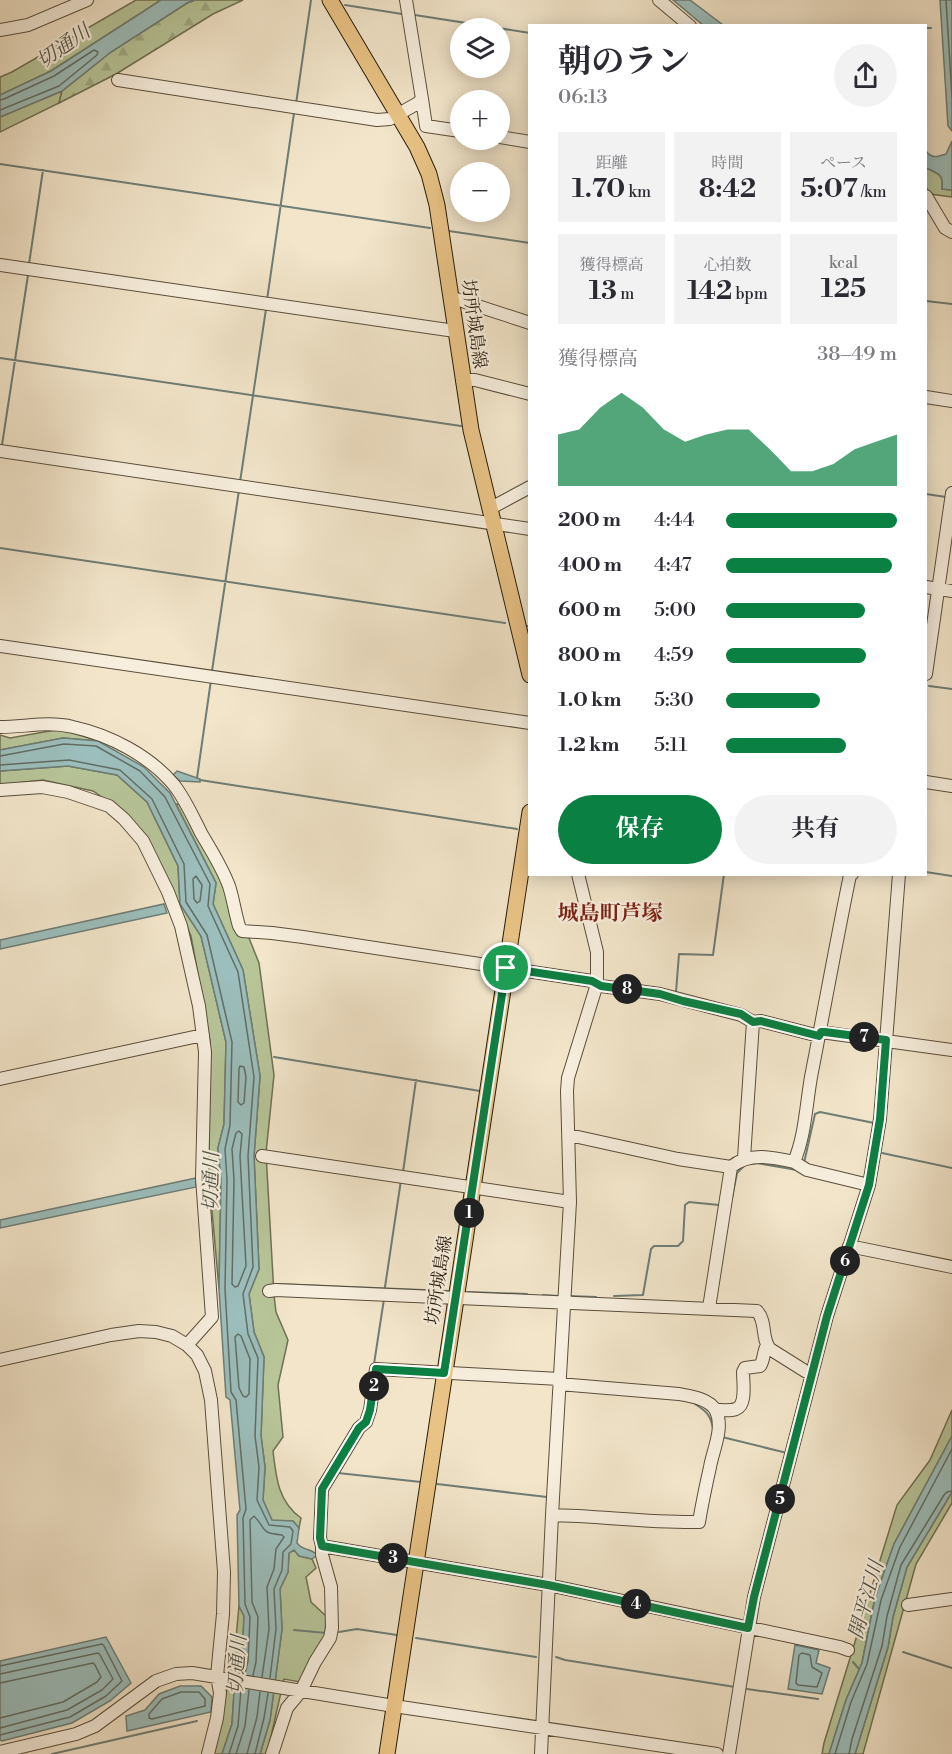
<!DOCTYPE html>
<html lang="ja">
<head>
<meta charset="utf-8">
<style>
	body { margin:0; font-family:"Libre Bodoni","Noto Serif JP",serif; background:#f2f2f3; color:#2b2b33; height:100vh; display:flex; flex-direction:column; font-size:22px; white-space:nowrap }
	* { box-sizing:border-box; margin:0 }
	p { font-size:20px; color:#7c7c81 }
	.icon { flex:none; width:33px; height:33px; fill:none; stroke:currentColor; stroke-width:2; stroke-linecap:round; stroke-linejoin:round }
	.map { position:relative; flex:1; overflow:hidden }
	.drawer { position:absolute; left:528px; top:24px; width:399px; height:852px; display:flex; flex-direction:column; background:#fff; border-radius:0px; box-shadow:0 3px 15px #0003 }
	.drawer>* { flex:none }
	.tools { position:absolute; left:450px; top:18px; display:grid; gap:12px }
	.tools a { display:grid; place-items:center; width:60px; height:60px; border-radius:50%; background:#fff; box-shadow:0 3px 15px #0003; font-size:30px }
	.pin { position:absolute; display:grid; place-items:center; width:51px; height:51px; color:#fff; margin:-26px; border:3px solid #fff; border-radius:50%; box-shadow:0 2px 6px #0007 }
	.km { position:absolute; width:30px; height:30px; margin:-15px; border-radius:50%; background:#222; color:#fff; font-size:16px; line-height:30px; text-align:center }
	.round { display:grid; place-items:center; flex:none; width:63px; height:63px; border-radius:32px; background:#f2f2f3 }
	.summary { display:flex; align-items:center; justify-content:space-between; height:102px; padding:0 30px }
	h1 { font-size:33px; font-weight:700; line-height:45px }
	.metrics { display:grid; grid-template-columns:repeat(3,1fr); gap:9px; height:102px; padding:6px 30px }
	.metrics div { display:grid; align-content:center; border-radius:0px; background:#f2f2f3; text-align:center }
	.metrics b { font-size:26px; font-weight:700 }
	.metrics small { font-size:16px; font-weight:400 }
	.metrics p { font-size:16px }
	.chart { height:168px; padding:12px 30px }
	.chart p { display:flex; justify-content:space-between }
	.chart svg { width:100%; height:108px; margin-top:6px; fill:#0b8043; opacity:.7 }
	.primary-button { display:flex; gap:12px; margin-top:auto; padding:12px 30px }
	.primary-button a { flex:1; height:69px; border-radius:36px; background:#0b8043; color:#fff; font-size:24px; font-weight:700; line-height:69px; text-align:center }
	.primary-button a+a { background:#f2f2f3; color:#2b2b33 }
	ul { padding:0 30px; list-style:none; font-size:20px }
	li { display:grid; grid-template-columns:96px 72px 1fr; align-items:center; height:45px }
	li i { height:15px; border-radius:8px; background:#0b8043 }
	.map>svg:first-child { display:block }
	.green { fill:#b7c599; stroke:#707052; stroke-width:1.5 }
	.forest { fill:url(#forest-firs); stroke:#707052; stroke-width:1.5 }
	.water { fill:#9cbebc; stroke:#6e7d75; stroke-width:1.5 }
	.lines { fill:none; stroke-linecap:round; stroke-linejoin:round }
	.shore { stroke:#626d64; stroke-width:1.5 }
	.stream { stroke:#6e7d75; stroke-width:2 }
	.minor-casing { stroke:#5a4e3b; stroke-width:14 }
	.major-casing { stroke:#281c0b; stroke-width:17 }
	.minor { stroke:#f7eedd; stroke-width:12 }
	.major { stroke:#e9c285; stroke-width:15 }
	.route-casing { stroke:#fff; stroke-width:12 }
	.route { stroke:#0b8043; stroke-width:8 }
	.labels { text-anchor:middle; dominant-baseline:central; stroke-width:4.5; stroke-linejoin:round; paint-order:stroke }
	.street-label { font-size:18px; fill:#281c0b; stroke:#f7eedd }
	.water-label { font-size:20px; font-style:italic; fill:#515549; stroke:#f7eedd }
	.quarter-label { font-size:21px; font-weight:bold; fill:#7a1f14; stroke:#f7eedd }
</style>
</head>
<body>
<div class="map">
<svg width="952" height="1754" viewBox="0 0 952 1754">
	<defs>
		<pattern id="forest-firs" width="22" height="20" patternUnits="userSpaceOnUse" patternTransform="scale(1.5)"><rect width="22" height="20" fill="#b7c599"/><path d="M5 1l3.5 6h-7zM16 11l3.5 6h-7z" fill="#9da982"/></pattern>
	</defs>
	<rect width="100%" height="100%" fill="#f2e5ca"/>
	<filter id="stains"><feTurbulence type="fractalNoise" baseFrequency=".00333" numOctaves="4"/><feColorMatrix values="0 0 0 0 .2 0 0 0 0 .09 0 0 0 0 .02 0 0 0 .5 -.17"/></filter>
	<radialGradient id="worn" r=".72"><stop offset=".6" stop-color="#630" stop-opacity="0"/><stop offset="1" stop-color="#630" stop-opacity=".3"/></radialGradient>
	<path class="green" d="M136,0H161L51,71L0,95V77L12,72Z
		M62,91L59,103L0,132V117Z
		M926,168C937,173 944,174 942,189L952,190V197L930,194L926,187Z
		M61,729L98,741L63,738L0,750V735L10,738Z
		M68,766L117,775L147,802L178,866L180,904L201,936L226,1042L224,1124L218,1148L221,1180L219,1289L209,1177L210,1041L191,936L153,849L128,815L93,791L43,780L0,785V771Z
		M176,804L182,805L226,887L237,934L249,938L259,963L274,1075L266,1153L274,1295L276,1312L288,1340L278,1385L283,1437L273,1451C276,1477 278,1502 301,1518L299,1528L293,1521H272L263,1500L265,1467L261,1436L264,1357L254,1332L249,1294L259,1269L254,1156L260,1076L243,970L213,904L216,883Z
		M952,1410V1436L894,1544L875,1598L862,1663L846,1700L829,1754H822L824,1743L897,1505L930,1460Z
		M952,1492V1503L916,1564L863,1754H855L888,1647L893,1617L907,1567Z
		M294,1550L299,1556L312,1559L316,1568L306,1577L311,1602L326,1616L325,1639L300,1682L284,1679L267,1754H260L270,1720L282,1629L280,1589L288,1572L289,1553Z
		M239,1606L244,1616L242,1661L234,1693L232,1724L222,1754H202L205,1746L219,1733L236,1638Z"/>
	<path class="forest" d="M195,0H243L213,14L116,74L59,103L62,91L111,52L187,3Z"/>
	<path class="water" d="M161,0H195L187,3L111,52L62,91L0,117V95L51,71Z
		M673,0H690L723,25H703Z
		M940,0H952V131L948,126Z
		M952,141V190L942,189C944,174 938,173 926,168V151C932,159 937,157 946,154Z
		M63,738L98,741L144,767L170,793L216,883L213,904L243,970L260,1076L254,1156L259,1269L249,1294L254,1332L264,1357L261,1436L265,1467L263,1500L272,1520L293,1521L299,1528L297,1543C304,1552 310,1547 317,1555L312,1559L299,1556L294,1550L289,1553L288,1572L280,1589L282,1629L270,1720L260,1754H222L232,1724L234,1693L242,1661L244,1616L239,1606L237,1515L240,1510L230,1400L226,1397L219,1289L221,1180L218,1148L224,1124L226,1042L201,936L180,904L178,866L147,802L117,775L68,766L0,771V750Z
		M177,771L200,779V782L180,781L173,775Z
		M164,904L167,913L0,949V940Z
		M196,1178V1187L0,1228V1220Z
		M952,1436V1492L907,1567L893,1617L888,1647L855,1754H829L846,1700L862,1663L875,1598L894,1544Z
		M106,1637L131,1683L110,1701L72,1723L2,1741L0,1740V1661Z
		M795,1645L819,1650L816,1663L830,1668L822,1694L788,1689Z
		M180,1686H201L212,1697L211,1712L127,1731L126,1716L145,1710L159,1694Z"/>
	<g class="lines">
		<path class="shore" d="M946,0L952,97
			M0,100L4,99L54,76L94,50L98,52L97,55L59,86L0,110
			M0,756L64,744L96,746L140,771L165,797L210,884L208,906L238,972L254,1077L248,1156L253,1267L243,1294L248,1334L258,1358L255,1436L259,1467L257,1500L269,1525L290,1527L293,1531L291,1544L283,1552L282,1570L274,1589L276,1629L270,1678
			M0,765L69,760L120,770L152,799L184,864L186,902L207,935L232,1042L230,1125L225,1149L227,1180L225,1289L231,1392L236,1400L246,1509L243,1518L245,1604L250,1617L248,1661L245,1674
			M196,876L202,885L200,901L197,903L194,899L193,879Z
			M240,1066L244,1067L246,1077L244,1103L241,1105L238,1102L239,1069Z
			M239,1131L242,1134L240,1156L246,1266L238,1286L235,1287L232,1284L234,1180L232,1149L236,1133Z
			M238,1334L241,1336L250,1359L249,1394L246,1397L243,1396L239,1388L235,1337Z
			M802,1653L810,1655L812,1667L822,1673L817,1687L798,1685L796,1683L799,1655Z
			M0,1666L102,1644L104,1646L122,1681L106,1696L70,1717L0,1735
			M0,1674L98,1653L100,1655L113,1679L102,1690L67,1710L0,1728
			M253,1675L256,1662L258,1617L252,1602L250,1520L254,1516C267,1529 259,1533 282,1535L284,1537L276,1549L274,1569L267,1587L269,1629L262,1677
			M0,1683L93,1663L95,1665L101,1677L97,1682L63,1702L0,1718
			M181,1692H199L205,1699V1706L152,1719L149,1718V1714L162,1699Z
			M229,1754L238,1726L241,1689
			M236,1754L245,1726L249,1690
			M247,1754L257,1717L260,1692
			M255,1754L264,1718L268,1693
			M835,1754L851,1702L867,1664L881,1600L900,1547L952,1449
			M849,1754L852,1739L882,1646L887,1616L901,1565L944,1495L947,1492L952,1491"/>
		<path class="stream" d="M345,5L402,14
			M415,15L530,33
			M926,28H931
			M296,104L311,0
			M0,164L430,228
			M449,231L530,243
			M29,264L43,170
			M267,300L294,113
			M926,301L952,304
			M0,358L461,426
			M2,445L28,275
			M240,482L266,309
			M926,494L946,497
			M0,548L505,623
			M527,626H530
			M212,671L239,490
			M929,686L952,689
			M197,778L211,680
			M200,780L517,829
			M926,872L952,876
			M676,992L679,954L713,955L724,874
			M274,1057L480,1091
			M882,1153L952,1168
			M804,1163L815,1114L820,1112L874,1123
			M750,1164L757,1163L797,1170
			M403,1172L416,1080
			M732,1198L737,1173L744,1166
			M279,1284L448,1291
			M385,1287L401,1180
			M468,1292L527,1294
			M543,1295L559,1296
			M569,1296L596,1297
			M614,1296L643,1295L651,1249L654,1246H678L683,1241L685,1205L689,1202L719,1205
			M374,1364L384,1299
			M695,1404C706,1411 711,1415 713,1429
			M722,1437L787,1453
			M338,1473L421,1482
			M437,1484L547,1497
			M294,1630L326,1633
			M339,1632L357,1629L397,1635
			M416,1638L536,1657
			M903,1652L952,1668
			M556,1657L565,1660L735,1687
			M853,1662L859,1669
			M747,1689L818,1699
			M52,1754L197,1721"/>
		<defs>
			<path id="minor" d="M659,0L690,26
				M0,30L28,25L87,0
				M118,80L377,120L390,119L418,103L422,99L406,0
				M422,99L426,126L460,131
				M500,137L530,142
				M926,196L945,228L952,232
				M0,265L455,331
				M450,297L530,323
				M462,380H475L530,394
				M926,397L952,401
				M0,451L530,529
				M489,509L530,487
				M926,587L952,591
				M0,646L530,723
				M926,674L952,493
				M0,727C25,727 48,721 73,727C110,735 150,756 174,785C185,799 193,817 201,833C211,850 222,867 229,886C233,898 235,913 239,926L242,931L272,933L303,937L592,981L601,986L660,994L741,1015L753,1022L761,1021L819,1036
				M926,782L952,786
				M0,790L42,787L68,792L109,806L124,819L143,841L168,892L181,926L199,1006L205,1052L202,1178L212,1317L187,1345
				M821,1032L952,1050
				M0,1079L203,1035
				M569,1135L678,1159L731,1167
				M262,1156L570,1202
				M744,1158L753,1022
				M794,1162L807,1170L869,1185
				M849,1246L952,1267
				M269,1291L276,1290L757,1311C767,1322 761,1339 770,1349L805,1371L812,1374
				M709,1308L731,1167C749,1152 772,1157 794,1162C805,1136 806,1106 811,1077C824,1010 836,943 850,875L852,874
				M0,1360L111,1335L139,1331L156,1332L172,1336L187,1345L197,1355L205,1371L211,1400L224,1572L223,1614L217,1676L220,1693L217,1718L208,1754
				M560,1379L376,1369L370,1410L366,1422L359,1428L322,1489L320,1538L322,1546L548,1585L840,1647L848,1650
				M716,1410C722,1410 730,1411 736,1409C747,1405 743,1382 743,1372L745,1368L760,1366C764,1361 763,1352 767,1345
				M552,1515C601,1516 650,1523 699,1522C702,1504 706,1485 710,1467C713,1450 724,1428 716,1411C710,1399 691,1396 679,1394L559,1384
				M908,1605L952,1599
				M0,1752L76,1734L95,1726L156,1681L176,1674L192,1673L394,1706L717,1754
				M272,1754L287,1708L301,1691L315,1662L330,1638L332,1628L331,1587L322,1555V1546
				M541,1754L552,1515L570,1202L567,1091L568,1078L597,984V952L578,874
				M729,1754L754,1597L827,1316L869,1185L880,1119L899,874"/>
			<path id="major" d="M330,0L417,147L429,174L437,205L471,430L530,675
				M387,1754L530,812"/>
		</defs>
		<use href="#minor" class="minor-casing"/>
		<use href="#major" class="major-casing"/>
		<use href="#minor" class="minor"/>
		<use href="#major" class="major"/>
	</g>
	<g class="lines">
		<defs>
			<path id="route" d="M506,968L592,981L601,986L660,994L683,1001L741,1014L753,1022L761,1021L819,1036L821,1032H825L886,1040L880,1119L869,1185L827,1316L754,1597L748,1628L548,1585L322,1546L320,1538L322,1489L359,1428L366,1422L370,1410L376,1369L444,1373Z"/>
		</defs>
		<use href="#route" class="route-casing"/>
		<use href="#route" class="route"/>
	</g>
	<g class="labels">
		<g class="street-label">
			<text transform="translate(474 324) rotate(82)">坊所城島線</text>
			<text transform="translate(439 1280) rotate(-81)">坊所城島線</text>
		</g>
		<g class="water-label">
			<text transform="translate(64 47) rotate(-35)">切通川</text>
			<text transform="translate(212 1182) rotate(-89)">切通川</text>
			<text transform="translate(867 1600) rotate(-74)">開平江川</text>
			<text transform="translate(238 1665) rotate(-86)">切通川</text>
		</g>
		<g class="quarter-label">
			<text x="610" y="914">城島町芦塚</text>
		</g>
	</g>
	<rect width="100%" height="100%" filter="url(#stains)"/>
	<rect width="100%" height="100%" fill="url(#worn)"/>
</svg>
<div class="tools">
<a><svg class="icon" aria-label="layers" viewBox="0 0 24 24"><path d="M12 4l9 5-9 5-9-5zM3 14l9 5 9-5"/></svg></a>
<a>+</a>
<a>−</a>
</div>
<div class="pin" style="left:506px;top:968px;background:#1e9e55"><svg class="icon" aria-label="arrive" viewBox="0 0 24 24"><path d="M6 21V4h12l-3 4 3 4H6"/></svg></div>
<b class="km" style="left:469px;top:1213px">1</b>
<b class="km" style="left:374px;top:1386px">2</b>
<b class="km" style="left:393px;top:1558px">3</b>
<b class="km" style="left:636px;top:1604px">4</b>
<b class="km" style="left:780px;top:1499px">5</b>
<b class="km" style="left:845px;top:1261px">6</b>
<b class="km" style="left:864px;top:1037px">7</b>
<b class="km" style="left:627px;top:989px">8</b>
<section class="drawer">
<div class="summary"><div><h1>朝のラン</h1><p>06:13</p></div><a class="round"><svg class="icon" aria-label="share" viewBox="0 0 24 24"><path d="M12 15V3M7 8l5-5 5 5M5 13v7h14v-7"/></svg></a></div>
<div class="metrics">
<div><p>距離</p><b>1.70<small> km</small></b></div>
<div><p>時間</p><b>8:42</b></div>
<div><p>ペース</p><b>5:07<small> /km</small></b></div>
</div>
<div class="metrics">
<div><p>獲得標高</p><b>13<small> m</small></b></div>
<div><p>心拍数</p><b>142<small> bpm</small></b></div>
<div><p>kcal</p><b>125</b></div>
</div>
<div class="chart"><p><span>獲得標高</span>38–49 m</p>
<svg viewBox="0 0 160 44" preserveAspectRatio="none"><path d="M0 44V23L10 21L20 12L30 6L40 12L50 21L60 26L70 23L80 21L90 21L100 29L110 38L120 38L130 35L140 29L150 26L160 23V44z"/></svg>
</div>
<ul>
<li><b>200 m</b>4:44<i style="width:100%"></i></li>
<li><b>400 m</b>4:47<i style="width:97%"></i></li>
<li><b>600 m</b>5:00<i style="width:81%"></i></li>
<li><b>800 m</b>4:59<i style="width:82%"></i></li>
<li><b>1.0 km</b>5:30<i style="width:55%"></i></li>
<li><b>1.2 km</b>5:11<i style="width:70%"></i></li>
</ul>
<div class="primary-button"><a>保存</a><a>共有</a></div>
</section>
</div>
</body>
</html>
